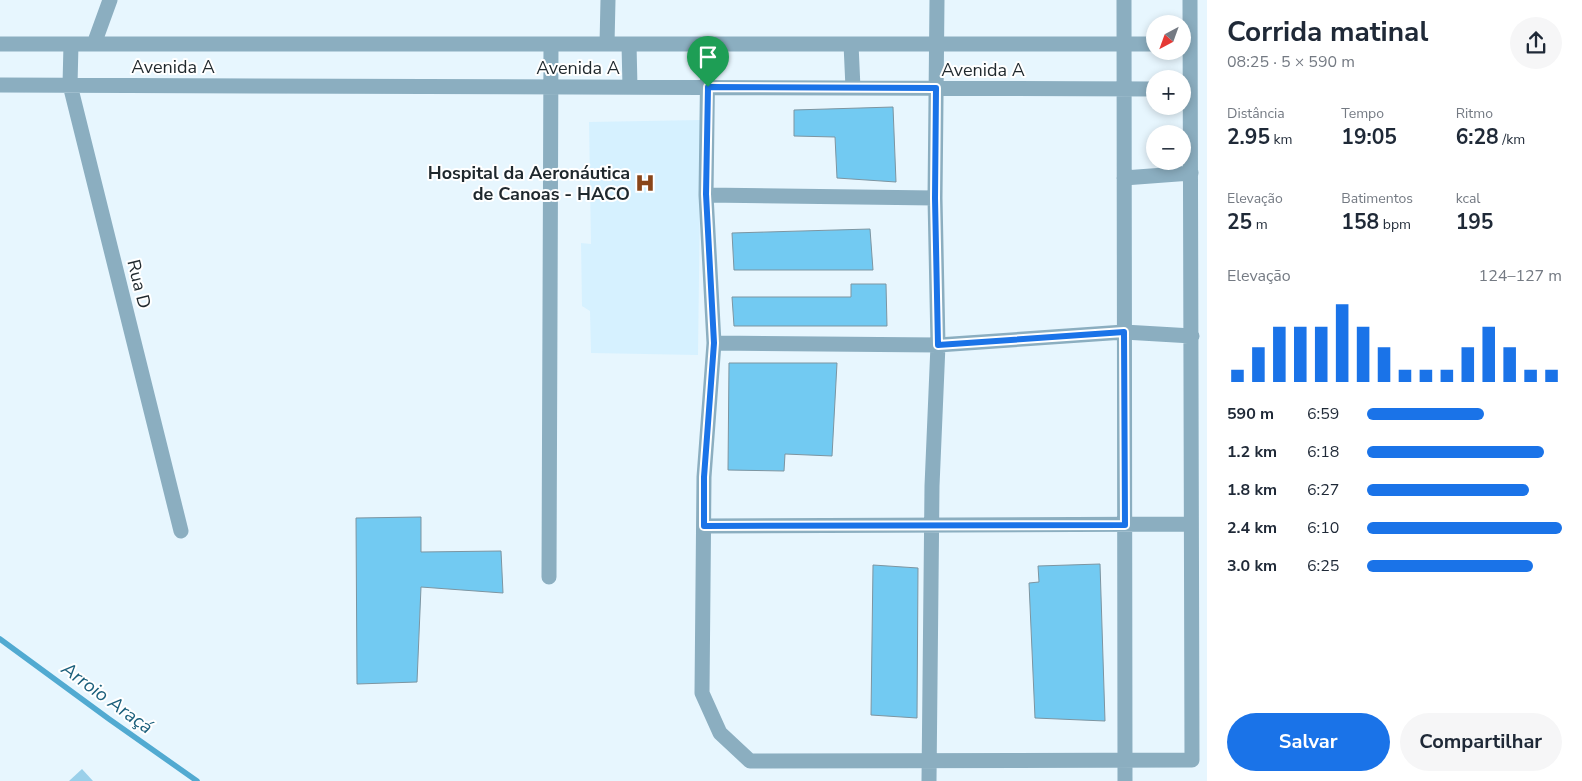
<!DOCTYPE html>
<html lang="pt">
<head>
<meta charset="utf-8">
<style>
	body { margin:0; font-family:"Nunito Sans",sans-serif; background:#f6f6f7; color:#1f2937; height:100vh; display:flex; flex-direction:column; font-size:19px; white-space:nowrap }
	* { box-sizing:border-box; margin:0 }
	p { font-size:16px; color:#747a83 }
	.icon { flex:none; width:28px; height:28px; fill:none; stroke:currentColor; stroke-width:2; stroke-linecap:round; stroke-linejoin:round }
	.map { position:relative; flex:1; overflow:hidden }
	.drawer { display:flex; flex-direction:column; background:#fff; width:375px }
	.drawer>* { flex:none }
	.needle { width:32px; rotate:221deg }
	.controls { position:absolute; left:1146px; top:15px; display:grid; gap:10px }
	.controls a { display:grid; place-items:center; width:45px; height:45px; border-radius:50%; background:#fff; box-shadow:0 2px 8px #0003; font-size:25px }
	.pin { position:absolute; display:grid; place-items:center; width:42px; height:42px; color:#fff; margin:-51px -21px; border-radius:50% 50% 50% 0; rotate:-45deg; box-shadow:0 0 5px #0007 }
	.pin .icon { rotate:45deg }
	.round { display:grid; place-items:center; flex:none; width:52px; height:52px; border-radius:26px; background:#f6f6f7 }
	.headline { display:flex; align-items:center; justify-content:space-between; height:85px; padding:0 20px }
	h1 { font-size:28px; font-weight:700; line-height:38px }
	.metrics { display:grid; grid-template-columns:repeat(3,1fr); gap:8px; height:85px; padding:5px 20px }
	.metrics div { display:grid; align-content:center }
	.metrics b { font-size:21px; font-weight:700 }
	.metrics small { font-size:14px; font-weight:400 }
	.metrics p { font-size:14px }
	.chart { height:140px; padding:10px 20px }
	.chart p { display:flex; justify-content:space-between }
	.chart svg { width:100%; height:90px; margin-top:5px; stroke:#1a73e8; stroke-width:6 }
	.primary-button { display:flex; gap:10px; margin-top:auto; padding:10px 20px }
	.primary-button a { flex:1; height:58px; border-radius:30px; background:#1a73e8; color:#fff; font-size:20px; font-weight:700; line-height:58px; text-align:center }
	.primary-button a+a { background:#f6f6f7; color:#1f2937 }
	ul { padding:0 20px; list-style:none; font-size:16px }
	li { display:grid; grid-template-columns:80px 60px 1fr; align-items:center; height:38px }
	li i { height:12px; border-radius:6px; background:#1a73e8 }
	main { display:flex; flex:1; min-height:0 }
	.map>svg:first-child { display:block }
	.built { fill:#d6f1ff }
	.green { fill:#9ad0ea }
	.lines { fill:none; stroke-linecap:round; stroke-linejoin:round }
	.stream { stroke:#51aad1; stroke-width:5.5 }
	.building { fill:#72caf2; stroke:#7d95a1 }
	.minor { stroke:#8baec0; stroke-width:15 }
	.route-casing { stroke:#fff; stroke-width:10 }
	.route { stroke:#1a73e8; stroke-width:6 }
	.labels { text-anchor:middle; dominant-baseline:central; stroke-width:4; stroke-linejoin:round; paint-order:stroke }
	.street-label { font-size:18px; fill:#1f282d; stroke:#fff }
	.poi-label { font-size:18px; font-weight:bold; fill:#1f282d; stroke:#fff; text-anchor:end }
	.water-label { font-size:19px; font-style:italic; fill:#1b5f7b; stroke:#fff }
</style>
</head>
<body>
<main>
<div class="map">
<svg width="1207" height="781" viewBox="0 0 1207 781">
	<rect width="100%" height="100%" fill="#e7f6fe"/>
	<path class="built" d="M701,120L698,355L591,353L590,311L582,306L581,243L591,244L589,122Z"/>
	<path class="green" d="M82,769L93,781H69Z"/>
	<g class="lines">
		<path class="stream" d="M0,639L109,719L197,781"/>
	</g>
	<path class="building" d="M893,107L896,182L837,178L835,137L794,136V110Z
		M870,229L873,270H734L732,233Z
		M851,284H886L887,326H734L732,297H851Z
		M729,363H837L832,456L785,454L784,471L728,470Z
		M421,517V552L501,551L503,593L421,587L417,682L357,684L356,518Z
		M1100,564L1105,721L1035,718L1029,583L1039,582L1038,566Z
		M873,565L918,568L917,718L871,715Z"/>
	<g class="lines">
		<path class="minor" d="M1124,0L1125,781
			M0,44H1155
			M71,44L70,85L181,531
			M94,44L110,0
			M607,44L608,0
			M629,44L630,87
			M708,44L706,195L714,343L704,477L702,693L720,733L750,761L1192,760L1190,0
			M851,44L853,88
			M0,85L1155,89
			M1124,178L1191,173
			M706,195L935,198
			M714,343L938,345L1124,332L1192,336
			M704,526L1191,524
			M549,577L551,44
			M929,781L932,486L938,345L935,198L937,0"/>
	</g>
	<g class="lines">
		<defs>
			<path id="route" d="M708,87L936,88L935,198L938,345L1124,332L1125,525L704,526V477L714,343L706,194Z"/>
		</defs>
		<use href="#route" class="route-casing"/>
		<use href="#route" class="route"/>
	</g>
	<defs>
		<symbol id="hospital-bare" viewBox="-9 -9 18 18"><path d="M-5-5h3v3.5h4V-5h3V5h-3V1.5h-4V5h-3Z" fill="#894519" stroke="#fff" stroke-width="2.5" paint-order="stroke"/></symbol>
	</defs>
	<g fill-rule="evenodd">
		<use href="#hospital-bare" x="631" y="169" width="28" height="28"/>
	</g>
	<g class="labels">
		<g class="street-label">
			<text x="173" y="67">Avenida A</text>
			<text x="578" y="68">Avenida A</text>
			<text x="983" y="70">Avenida A</text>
			<text transform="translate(139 284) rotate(76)">Rua D</text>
		</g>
		<g class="poi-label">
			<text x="630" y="173">Hospital da Aeronáutica<tspan x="630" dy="21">de Canoas - HACO</tspan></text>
		</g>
		<g class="water-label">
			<text transform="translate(107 698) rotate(36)">Arroio Araçá</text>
		</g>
	</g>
</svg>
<div class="controls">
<a><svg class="needle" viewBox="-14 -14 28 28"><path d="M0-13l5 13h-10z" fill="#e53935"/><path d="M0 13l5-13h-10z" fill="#747a83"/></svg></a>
<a>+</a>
<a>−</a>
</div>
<div class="pin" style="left:708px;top:87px;background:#1e9e55"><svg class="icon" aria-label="arrive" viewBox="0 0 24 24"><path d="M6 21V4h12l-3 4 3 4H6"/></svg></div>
</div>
<section class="drawer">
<div class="headline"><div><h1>Corrida matinal</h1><p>08:25 · 5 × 590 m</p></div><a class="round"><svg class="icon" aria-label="share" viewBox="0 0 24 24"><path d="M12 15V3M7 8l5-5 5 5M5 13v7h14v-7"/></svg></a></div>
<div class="metrics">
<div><p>Distância</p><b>2.95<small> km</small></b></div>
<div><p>Tempo</p><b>19:05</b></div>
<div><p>Ritmo</p><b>6:28<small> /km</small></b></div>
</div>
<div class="metrics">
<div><p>Elevação</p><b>25<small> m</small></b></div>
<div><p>Batimentos</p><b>158<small> bpm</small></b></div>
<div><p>kcal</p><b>195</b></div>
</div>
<div class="chart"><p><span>Elevação</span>124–127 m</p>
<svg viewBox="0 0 160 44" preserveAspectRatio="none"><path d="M5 44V38M15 44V27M25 44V17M35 44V17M45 44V17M55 44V6M65 44V17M75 44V27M85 44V38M95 44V38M105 44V38M115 44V27M125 44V17M135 44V27M145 44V38M155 44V38"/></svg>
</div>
<ul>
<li><b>590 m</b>6:59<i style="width:60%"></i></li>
<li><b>1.2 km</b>6:18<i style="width:91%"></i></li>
<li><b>1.8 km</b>6:27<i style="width:83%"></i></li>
<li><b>2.4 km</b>6:10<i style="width:100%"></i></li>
<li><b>3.0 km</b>6:25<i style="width:85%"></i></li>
</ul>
<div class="primary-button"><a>Salvar</a><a>Compartilhar</a></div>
</section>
</main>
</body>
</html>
